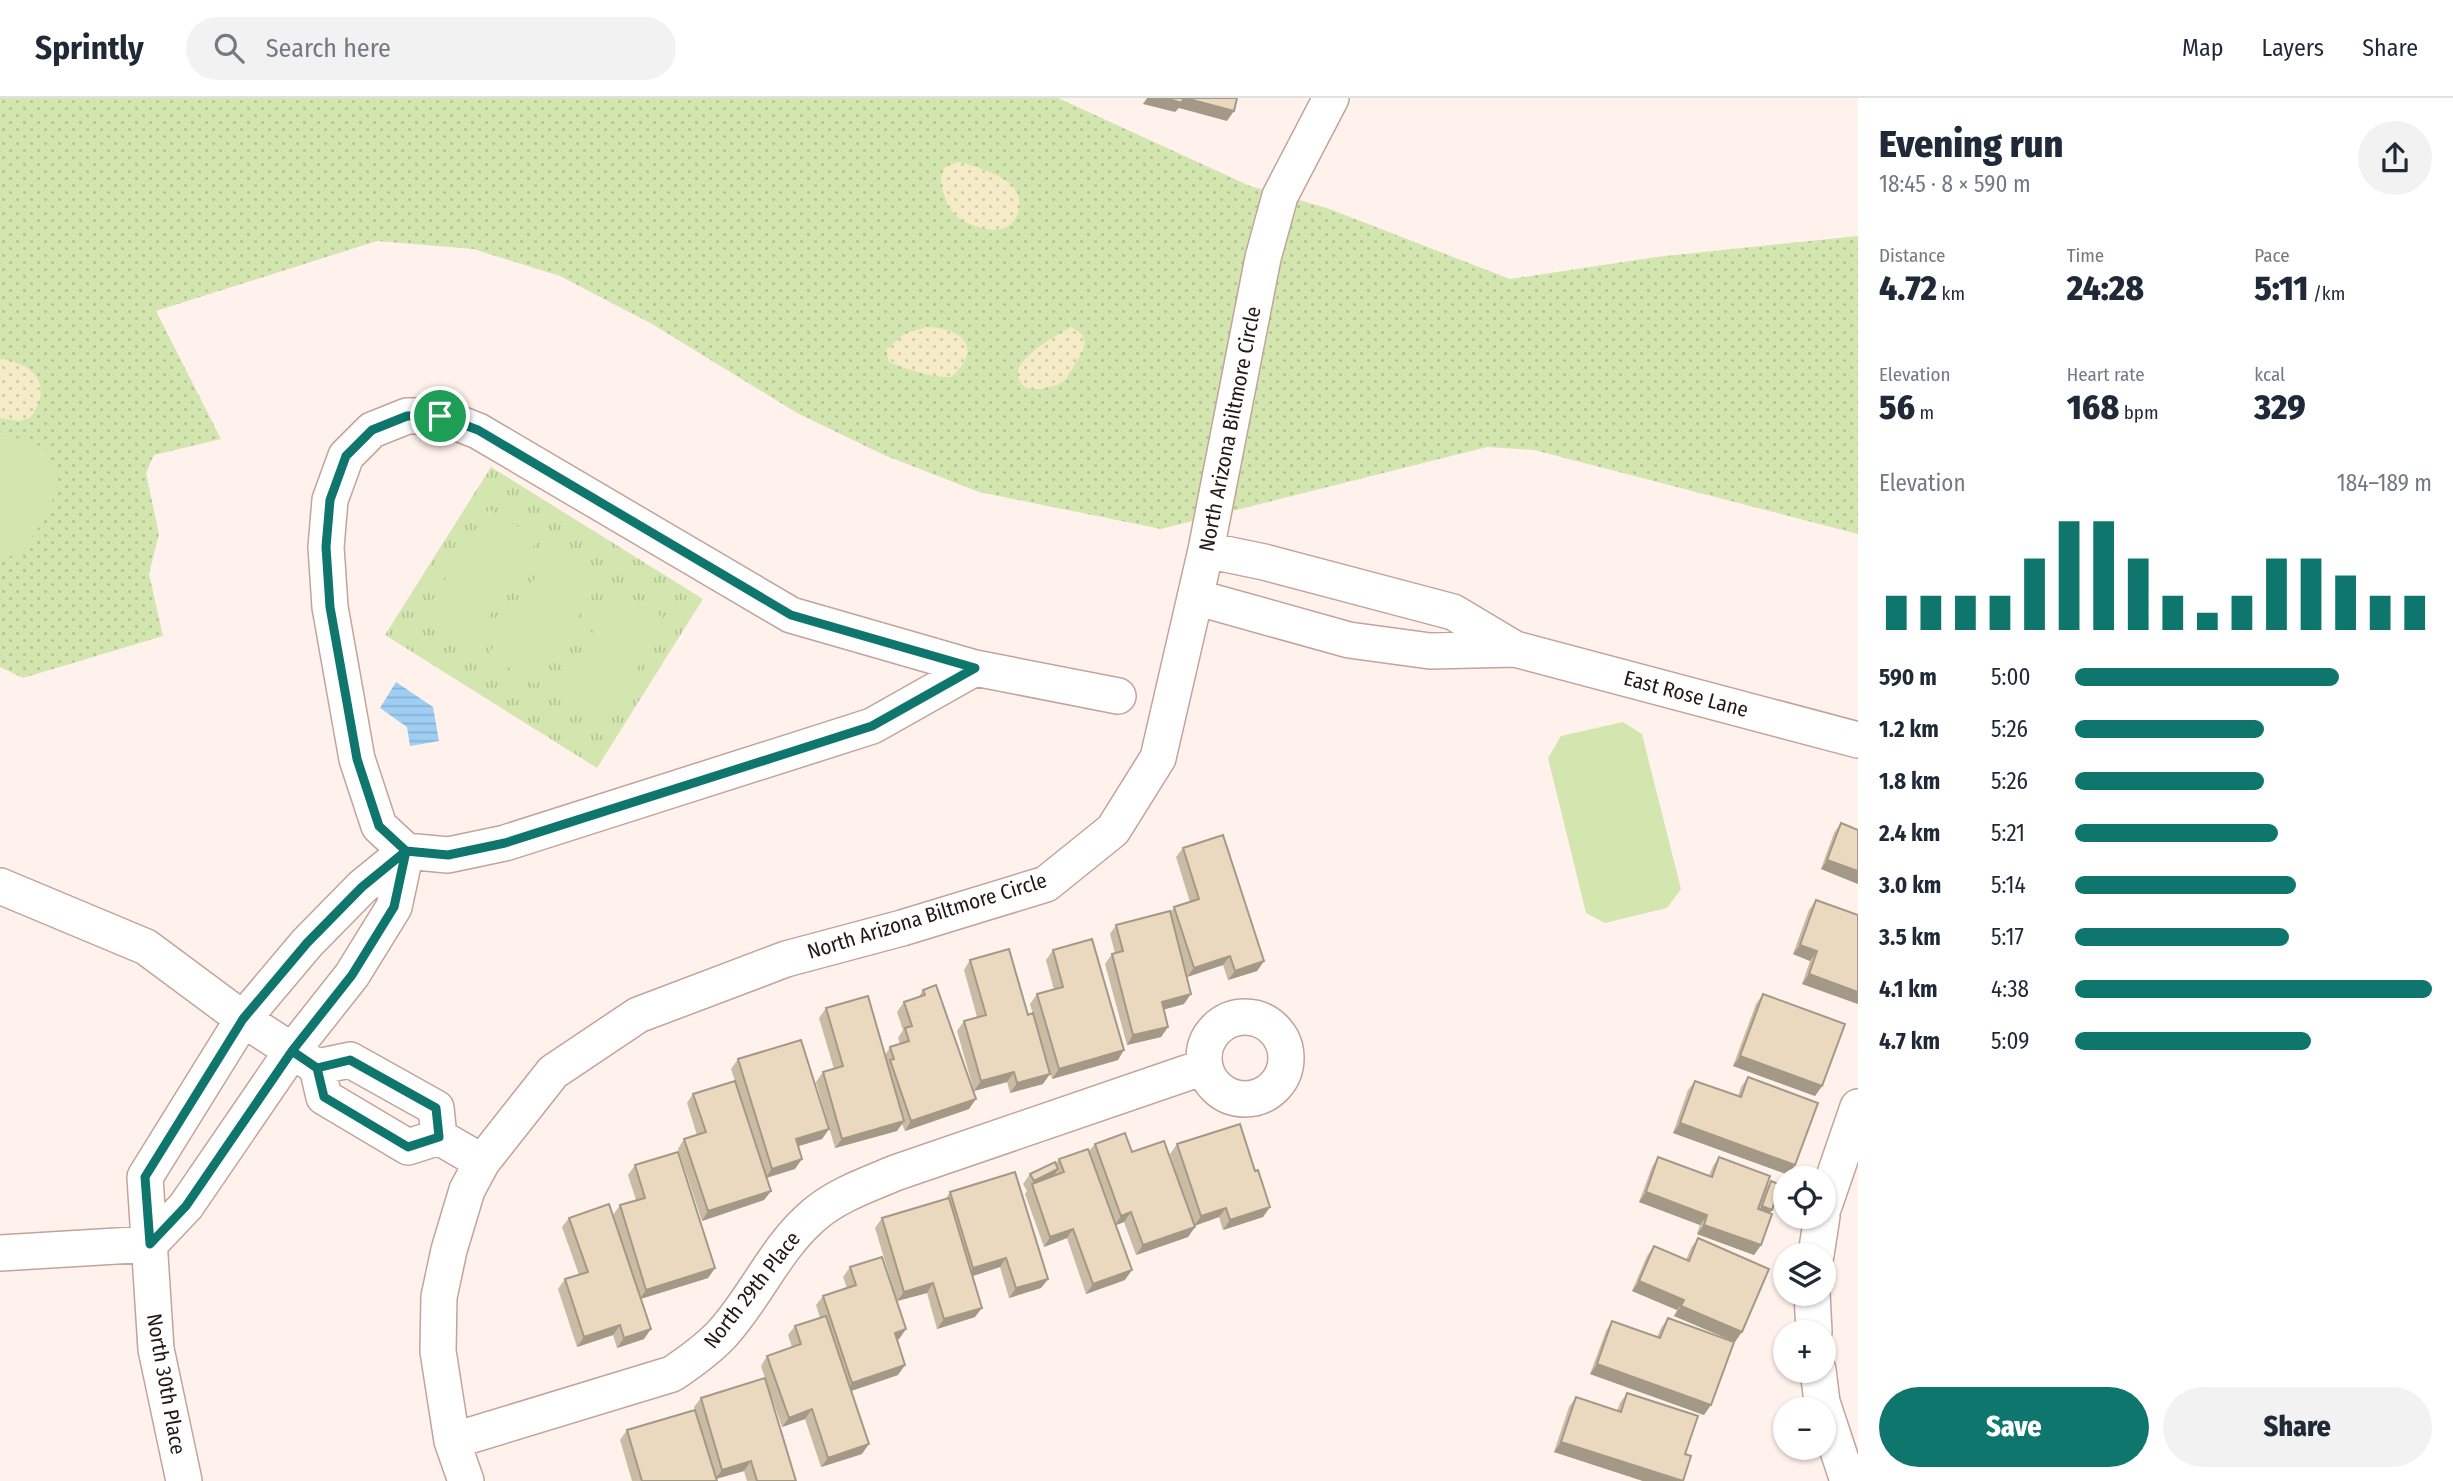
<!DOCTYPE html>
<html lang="en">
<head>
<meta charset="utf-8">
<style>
	body { margin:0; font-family:"Fira Sans Condensed",sans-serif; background:#f2f2f3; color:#1f2937; height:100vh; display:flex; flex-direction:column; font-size:26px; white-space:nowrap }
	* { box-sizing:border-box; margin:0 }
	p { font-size:23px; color:#747a83 }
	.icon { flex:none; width:38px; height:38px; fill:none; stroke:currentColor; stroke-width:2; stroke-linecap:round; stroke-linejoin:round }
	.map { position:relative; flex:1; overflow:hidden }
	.panel { display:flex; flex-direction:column; background:#fff; width:595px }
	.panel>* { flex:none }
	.buttons { position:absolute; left:1773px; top:1068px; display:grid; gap:14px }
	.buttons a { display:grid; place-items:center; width:63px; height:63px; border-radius:50%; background:#fff; box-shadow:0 2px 5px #0004; font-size:35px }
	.pin { position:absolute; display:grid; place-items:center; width:60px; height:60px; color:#fff; margin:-30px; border:4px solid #fff; border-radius:50%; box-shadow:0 2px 7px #0007 }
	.round { display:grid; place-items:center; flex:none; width:74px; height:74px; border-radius:37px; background:#f2f2f3 }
	.headline { display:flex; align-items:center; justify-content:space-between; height:119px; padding:0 21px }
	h1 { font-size:38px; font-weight:800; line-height:52px }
	.figures { display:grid; grid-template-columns:repeat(3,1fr); gap:10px; height:119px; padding:7px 21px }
	.figures div { display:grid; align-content:center }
	.figures b { font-size:35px; font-weight:800 }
	.figures small { font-size:19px; font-weight:400 }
	.figures p { font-size:19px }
	.chart { height:196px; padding:14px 21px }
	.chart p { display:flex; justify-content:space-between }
	.chart svg { width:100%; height:126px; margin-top:7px; stroke:#0f766e; stroke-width:6 }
	.action { display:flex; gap:14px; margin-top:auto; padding:14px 21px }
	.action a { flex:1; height:80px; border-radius:42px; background:#0f766e; color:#fff; font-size:28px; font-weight:800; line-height:80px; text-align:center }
	.action a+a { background:#f2f2f3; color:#1f2937 }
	ul { padding:0 21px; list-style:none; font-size:23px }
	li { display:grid; grid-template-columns:112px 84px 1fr; align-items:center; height:52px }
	li i { height:18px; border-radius:9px; background:#0f766e }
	header { display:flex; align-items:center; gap:42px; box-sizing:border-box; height:98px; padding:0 35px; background:#fff; border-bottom:2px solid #e0e1e3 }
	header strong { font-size:33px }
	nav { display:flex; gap:38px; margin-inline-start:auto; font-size:24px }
	.search { width:490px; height:63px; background:#f2f2f3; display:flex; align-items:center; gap:18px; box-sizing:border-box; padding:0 24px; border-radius:38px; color:#747a83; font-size:26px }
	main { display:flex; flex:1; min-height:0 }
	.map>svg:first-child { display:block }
	.grass { fill:url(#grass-dots) }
	.sand { fill:url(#sand-dots) }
	.park { fill:url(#park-tufts) }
	.garden { fill:#d4e6b0 }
	.water { fill:url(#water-rules) }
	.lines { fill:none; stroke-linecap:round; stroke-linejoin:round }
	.street-casing { stroke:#c2a498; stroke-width:38 }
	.street { stroke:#fff; stroke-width:35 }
	.wall { fill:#cabba4 }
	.shaded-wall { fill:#a49886 }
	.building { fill:#ebd9bf; stroke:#a49886; stroke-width:2 }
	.route-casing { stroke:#fff; stroke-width:14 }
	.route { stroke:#0f766e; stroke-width:9 }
	.labels { text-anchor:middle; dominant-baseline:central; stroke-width:5; stroke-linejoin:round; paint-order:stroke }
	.street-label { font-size:21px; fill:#221712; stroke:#fff }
</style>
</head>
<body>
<header>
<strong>Sprintly</strong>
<div class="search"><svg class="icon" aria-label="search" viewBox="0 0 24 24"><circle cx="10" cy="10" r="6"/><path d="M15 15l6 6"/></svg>Search here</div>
<nav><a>Map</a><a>Layers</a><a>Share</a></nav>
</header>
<main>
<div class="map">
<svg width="1858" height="1383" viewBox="0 0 1858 1383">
	<defs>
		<pattern id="grass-dots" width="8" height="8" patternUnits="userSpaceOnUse" patternTransform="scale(1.75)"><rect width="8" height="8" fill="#d4e6b0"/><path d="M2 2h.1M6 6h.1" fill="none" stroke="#b6c596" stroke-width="1.8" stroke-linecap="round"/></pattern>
		<pattern id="sand-dots" width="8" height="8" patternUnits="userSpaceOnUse" patternTransform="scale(1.75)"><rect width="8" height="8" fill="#f5ebc6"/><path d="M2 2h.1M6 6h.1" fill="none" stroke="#d2c9a9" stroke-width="1.8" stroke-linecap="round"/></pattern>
		<pattern id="park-tufts" width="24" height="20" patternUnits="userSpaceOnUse" patternTransform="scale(1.75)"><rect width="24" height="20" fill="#d4e6b0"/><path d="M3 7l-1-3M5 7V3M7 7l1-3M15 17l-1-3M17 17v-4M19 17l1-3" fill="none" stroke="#b6c596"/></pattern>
		<pattern id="water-rules" width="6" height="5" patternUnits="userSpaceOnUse" patternTransform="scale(1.75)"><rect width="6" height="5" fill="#9fcef3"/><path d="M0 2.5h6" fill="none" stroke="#89b0cf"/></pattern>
	</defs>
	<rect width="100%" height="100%" fill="#fff2ec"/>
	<path class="grass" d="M0,0H1058L1250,88L1327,110L1510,181L1656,159L1858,138V436L1534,352L1487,349L1161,431L979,394L884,357L797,315L652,226L560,178L473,151L377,143L156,213L221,341L154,357L146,375L159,436L149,476L163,538L23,580L0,569Z"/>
	<path class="sand" d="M958,64C971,66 1003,78 1012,87C1023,100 1022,120 1006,129C998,134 984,131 975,128C963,124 952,117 947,105C943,93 937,81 945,69Z
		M926,229C963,230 984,250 951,279C932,280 907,271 889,264L886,252L904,236Z
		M1071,229C1093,239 1084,252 1074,268C1071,272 1068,278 1065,282C1057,289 1033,295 1024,288C999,266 1057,238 1071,229Z
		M0,261C35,265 54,288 30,320L18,323L0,320Z"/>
	<path class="park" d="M491,369L703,501L597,670L385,537Z"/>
	<path class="garden" d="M0,338L17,340L45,350C49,359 57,371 57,381C57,408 27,456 0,463Z
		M489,411L538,441L472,546L423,517Z
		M553,451L602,481L536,587L488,557Z
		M619,492L667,522L602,627L553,598Z
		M1623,624L1642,636L1681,791L1667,810L1605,825L1586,815L1548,660L1561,638Z"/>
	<path class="water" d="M396,584L433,609L439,643L410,648L407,629L380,610Z"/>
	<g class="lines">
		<defs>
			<path id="street" d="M1206,452L1264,464L1453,514L1515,551L1858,642
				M1195,499L1349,542L1430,553L1515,551
				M406,753L379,728L357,661L330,509L326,449L330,402L346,358L372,332L407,318H440L478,333L791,517L975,570L1118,598
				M0,788L146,849L243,921L317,969L324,999L408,1049L439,1039L482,1064
				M1204 960a41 41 0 1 1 82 0a41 41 0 1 1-82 0Z
				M317,969L350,962L436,1010L439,1039
				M1824,1108L1858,1009
				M150,1146L186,1108L292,953L352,877L394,809L406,753
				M0,1155L150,1146
				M1816,1157L1822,1118
				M1812,1195L1814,1234
				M1818,1272L1822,1304L1848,1383
				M452,1343L672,1276C690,1264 707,1252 722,1236C756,1199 775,1150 814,1117C837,1097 867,1087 895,1075L1204,969
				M184,1383L156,1251L145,1079L243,921L307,845L362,789L406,753L448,757L505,745L872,628L975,570
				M466,1383L452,1343L438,1253L439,1199L449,1152L467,1092L482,1064L553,974L638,917L786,861L902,830L1046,786L1113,732L1158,660L1206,452L1263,160L1280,98L1331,0"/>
		</defs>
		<use href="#street" class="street-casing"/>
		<use href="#street" class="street"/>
	</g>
	<path class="wall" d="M1841,725L1858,732V786L1821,771L1834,735Z
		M1183,750L1264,863L1257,873L1228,882L1223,867L1187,879L1184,906L1164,911L1168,929L1161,939L1127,947L1105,866L1112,856L1115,855L1110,836L1116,827L1170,815L1174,809L1190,804L1176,759Z
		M1816,802L1858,817V906L1802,886L1810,863L1793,856L1809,812Z
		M1053,852L1118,962L1052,981L1030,906L1037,896L1054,892L1046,862Z
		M970,862L1043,986L1010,995L1007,984L974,993L957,933L964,923L977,919L964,872Z
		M923,892L969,1011L905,1033L902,1026L897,1033L835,1050L816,984L823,974L834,971L819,920L826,910L885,957L890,949L900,946L898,940L903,932L897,914L904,904L918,900Z
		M1763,896L1822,988L1815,998L1733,968L1756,906Z
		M738,961L829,1031L822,1041L798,1048L795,1071L767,1080L771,1093L764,1102L702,1123L678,1051L684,1041L697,1037L687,1005L693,996L736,986L731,971Z
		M1748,979L1789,1077L1673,1035L1688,992L1695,983L1738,998L1741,989Z
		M1095,1046L1132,1054L1189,1115L1170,1056L1177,1046L1255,1073L1270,1109L1263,1119L1223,1132L1219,1119L1194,1128L1195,1129L1188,1139L1136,1157L1124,1124L1116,1127L1125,1182L1086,1196L1067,1140L1044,1149L1025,1096L1027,1093L1023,1086L1030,1076L1056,1065L1059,1061L1089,1053Z
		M1658,1059L1709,1078L1713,1068L1719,1059L1765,1092L1771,1083L1772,1112L1770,1115L1761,1147L1754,1157L1697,1136L1700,1127L1639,1104L1652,1069Z
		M635,1067L715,1170L708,1180L641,1201L644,1241L617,1250L613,1237L577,1249L558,1191L565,1181L579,1177L562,1129L569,1120L622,1146L613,1117L620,1107L636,1102L628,1077Z
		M950,1094L1048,1181L1041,1190L1009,1200L1000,1169L972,1178L975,1219L937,1231L927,1195L897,1203L875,1130L882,1120L945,1102Z
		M1698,1140L1735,1244L1674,1218L1677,1212L1632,1193L1647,1158L1654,1148L1686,1162L1691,1150Z
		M850,1169L906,1231L899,1241L897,1242L898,1277L851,1293L862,1356L821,1369L805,1321L782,1329L766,1283L796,1383H747L744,1373L716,1381L717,1383H632L620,1342L627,1332L695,1312L694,1309L701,1300L765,1280L761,1268L767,1258L792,1249L788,1237L795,1228L820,1220L816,1207L823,1198L847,1190L843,1179Z
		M1668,1220L1704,1317L1590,1276L1606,1233L1612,1223L1657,1239L1661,1230Z
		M1627,1295L1685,1356L1683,1383H1643L1554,1354L1569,1309L1576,1299L1617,1313L1620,1305Z"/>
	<path class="shaded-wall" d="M1147,0H1185L1234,13L1227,23L1179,10L1175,14L1143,6Z
		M1827,762L1858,773V786L1821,771Z
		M1800,847L1817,853L1810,863L1793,856Z
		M1230,858L1223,867L1187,879L1194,870Z
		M1264,863L1257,873L1228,882L1235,873Z
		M1809,876L1858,894V906L1802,886Z
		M1191,896L1184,906L1155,914L1162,904Z
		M1168,929L1161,939L1127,947L1133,937Z
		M1124,952L1118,962L1052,981L1059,971Z
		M1740,958L1822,988L1815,998L1733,968Z
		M1014,974L1007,984L974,993L981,983Z
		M1050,976L1043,986L1010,995L1017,985Z
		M976,1001L969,1011L905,1033L911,1023Z
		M904,1023L897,1033L835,1050L842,1041Z
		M1680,1025L1795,1067L1789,1077L1673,1035Z
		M829,1031L822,1041L789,1051L796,1041Z
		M802,1061L795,1071L765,1080L772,1071Z
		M1058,1071L1052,1081L1032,1087L1034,1083Z
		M771,1093L764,1102L702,1123L708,1113Z
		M1646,1094L1707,1117L1700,1127L1639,1104Z
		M1762,1108L1772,1112L1765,1122L1755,1118Z
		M1270,1109L1263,1119L1223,1132L1230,1122Z
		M1226,1110L1219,1119L1194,1128L1201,1118Z
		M1131,1114L1124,1124L1114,1128L1121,1118Z
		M1704,1127L1761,1147L1754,1157L1697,1136Z
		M1195,1129L1188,1139L1136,1157L1143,1147Z
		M1073,1131L1067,1140L1044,1149L1050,1139Z
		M1006,1160L1000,1169L967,1180L973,1170Z
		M715,1170L708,1180L640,1201L646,1192Z
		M1132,1172L1125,1182L1086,1196L1093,1186Z
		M1048,1181L1041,1190L1009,1200L1016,1190Z
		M1639,1183L1684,1202L1677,1212L1632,1193Z
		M933,1185L927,1195L897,1203L904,1194Z
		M1681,1208L1742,1234L1735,1244L1674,1218Z
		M982,1210L975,1219L937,1231L944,1221Z
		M620,1227L613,1237L577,1249L584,1239Z
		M651,1231L644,1241L617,1250L624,1240Z
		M906,1231L899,1241L888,1244L895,1235Z
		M1597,1266L1711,1307L1704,1317L1590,1276Z
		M905,1267L898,1277L845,1295L852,1285Z
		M812,1311L805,1321L782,1329L789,1320Z
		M1561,1344L1680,1383H1643L1554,1354Z
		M869,1346L862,1356L821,1369L828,1360Z
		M751,1363L744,1373L715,1381L722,1372Z"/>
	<path class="building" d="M1165,0H1183L1182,5Z
		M1185,0H1237L1234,13Z
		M1841,725L1858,732V773L1827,762Z
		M1223,737L1264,863L1235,873L1230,858L1194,870L1174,809L1199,801L1183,750Z
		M1816,802L1858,817V894L1809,876L1817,853L1800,847Z
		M1170,813L1191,896L1162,904L1168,929L1133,937L1112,856L1123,853L1116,827Z
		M1092,841L1124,952L1059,971L1037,896L1063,889L1053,852Z
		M1009,851L1028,917L1033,915L1050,976L1017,985L1014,974L981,983L964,923L986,917L970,862Z
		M936,887L976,1001L911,1023L890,962L894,961L890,949L909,943L905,930L912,928L904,904L925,897L923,892Z
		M1763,896L1845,926L1822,988L1740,958Z
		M868,898L904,1023L842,1041L823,974L843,968L826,910Z
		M801,942L829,1031L796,1041L802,1061L772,1071L738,961Z
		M1748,979L1818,1005L1795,1067L1680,1025L1695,983L1741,999Z
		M735,983L771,1093L708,1113L684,1041L706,1034L693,996Z
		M1240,1026L1255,1073L1258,1072L1270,1109L1230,1122L1226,1110L1201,1118L1177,1046Z
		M1125,1035L1132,1054L1164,1043L1195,1129L1143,1147L1131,1114L1121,1118L1095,1046Z
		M1088,1051L1132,1172L1093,1186L1073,1131L1050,1139L1032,1086L1064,1074L1059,1061Z
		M678,1054L715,1170L646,1192L620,1107L645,1100L635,1067Z
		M1658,1059L1712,1079L1719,1059L1770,1078L1758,1111L1772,1116L1761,1147L1704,1127L1707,1117L1646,1094Z
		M1055,1064L1058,1071L1034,1083L1030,1076Z
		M1015,1074L1048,1181L1016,1190L1006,1160L973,1170L950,1094Z
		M1771,1083L1781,1087L1772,1112L1762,1108Z
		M949,1100L982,1210L944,1221L933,1185L904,1194L882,1120Z
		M609,1106L651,1231L624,1240L620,1227L584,1239L565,1181L588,1174L569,1120Z
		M1698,1140L1769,1171L1742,1234L1681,1208L1684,1202L1639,1183L1654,1148L1689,1163Z
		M882,1159L906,1231L895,1235L905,1267L852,1285L823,1198L856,1187L850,1169Z
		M826,1218L869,1346L828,1360L812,1311L789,1320L767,1258L801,1246L795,1228Z
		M1668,1220L1734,1244L1711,1307L1597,1266L1612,1223L1660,1240Z
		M765,1280L796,1383H757L751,1363L722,1372L701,1300Z
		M1627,1295L1698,1318L1685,1356L1691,1358L1683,1383L1561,1344L1576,1299L1621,1314Z
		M695,1312L717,1383H642L627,1332Z"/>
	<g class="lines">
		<defs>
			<path id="route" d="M440,318H407L372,332L346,358L330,402L326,449L330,509L357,661L379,728L406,753L362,789L307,845L243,921L145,1079L150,1146L186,1108L292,953L317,970L324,999L408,1049L439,1039L436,1010L350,962L317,970L292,953L352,877L394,809L406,753L448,757L505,745L794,653L872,628L975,570L791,517L478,332L440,318"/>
		</defs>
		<use href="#route" class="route-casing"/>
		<use href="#route" class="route"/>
	</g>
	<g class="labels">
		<g class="street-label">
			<text transform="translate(1230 331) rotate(-79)">North Arizona Biltmore Circle</text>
			<text transform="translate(1686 596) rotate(15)">East Rose Lane</text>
			<text transform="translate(927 818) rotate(-17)">North Arizona Biltmore Circle</text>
			<text transform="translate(752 1192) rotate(-52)">North 29th Place</text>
			<text transform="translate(166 1286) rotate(80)">North 30th Place</text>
		</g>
	</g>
</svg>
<div class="buttons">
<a><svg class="icon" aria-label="locate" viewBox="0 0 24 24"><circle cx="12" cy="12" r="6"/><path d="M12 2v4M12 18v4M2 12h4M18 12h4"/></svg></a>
<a><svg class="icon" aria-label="layers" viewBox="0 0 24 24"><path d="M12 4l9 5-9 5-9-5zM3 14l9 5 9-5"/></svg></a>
<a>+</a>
<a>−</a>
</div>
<div class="pin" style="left:440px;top:318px;background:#1e9e55"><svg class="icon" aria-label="arrive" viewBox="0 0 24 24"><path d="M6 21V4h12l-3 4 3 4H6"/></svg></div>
</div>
<section class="panel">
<div class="headline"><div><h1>Evening run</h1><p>18:45 · 8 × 590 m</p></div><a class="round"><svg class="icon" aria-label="share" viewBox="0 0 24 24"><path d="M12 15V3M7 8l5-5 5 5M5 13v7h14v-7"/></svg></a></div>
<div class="figures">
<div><p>Distance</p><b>4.72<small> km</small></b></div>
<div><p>Time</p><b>24:28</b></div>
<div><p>Pace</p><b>5:11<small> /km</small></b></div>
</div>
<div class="figures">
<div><p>Elevation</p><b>56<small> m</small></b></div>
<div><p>Heart rate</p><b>168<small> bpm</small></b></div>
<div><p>kcal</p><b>329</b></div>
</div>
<div class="chart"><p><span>Elevation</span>184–189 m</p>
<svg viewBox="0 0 160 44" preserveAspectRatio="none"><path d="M5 44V32M15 44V32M25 44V32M35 44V32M45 44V19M55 44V6M65 44V6M75 44V19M85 44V32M95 44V38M105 44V32M115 44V19M125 44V19M135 44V25M145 44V32M155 44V32"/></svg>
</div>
<ul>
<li><b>590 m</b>5:00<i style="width:74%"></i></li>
<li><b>1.2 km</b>5:26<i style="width:53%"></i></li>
<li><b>1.8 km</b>5:26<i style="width:53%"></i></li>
<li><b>2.4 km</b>5:21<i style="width:57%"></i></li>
<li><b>3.0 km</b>5:14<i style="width:62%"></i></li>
<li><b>3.5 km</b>5:17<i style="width:60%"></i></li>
<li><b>4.1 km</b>4:38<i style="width:100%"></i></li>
<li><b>4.7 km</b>5:09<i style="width:66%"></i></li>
</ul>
<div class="action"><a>Save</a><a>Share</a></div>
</section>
</main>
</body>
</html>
